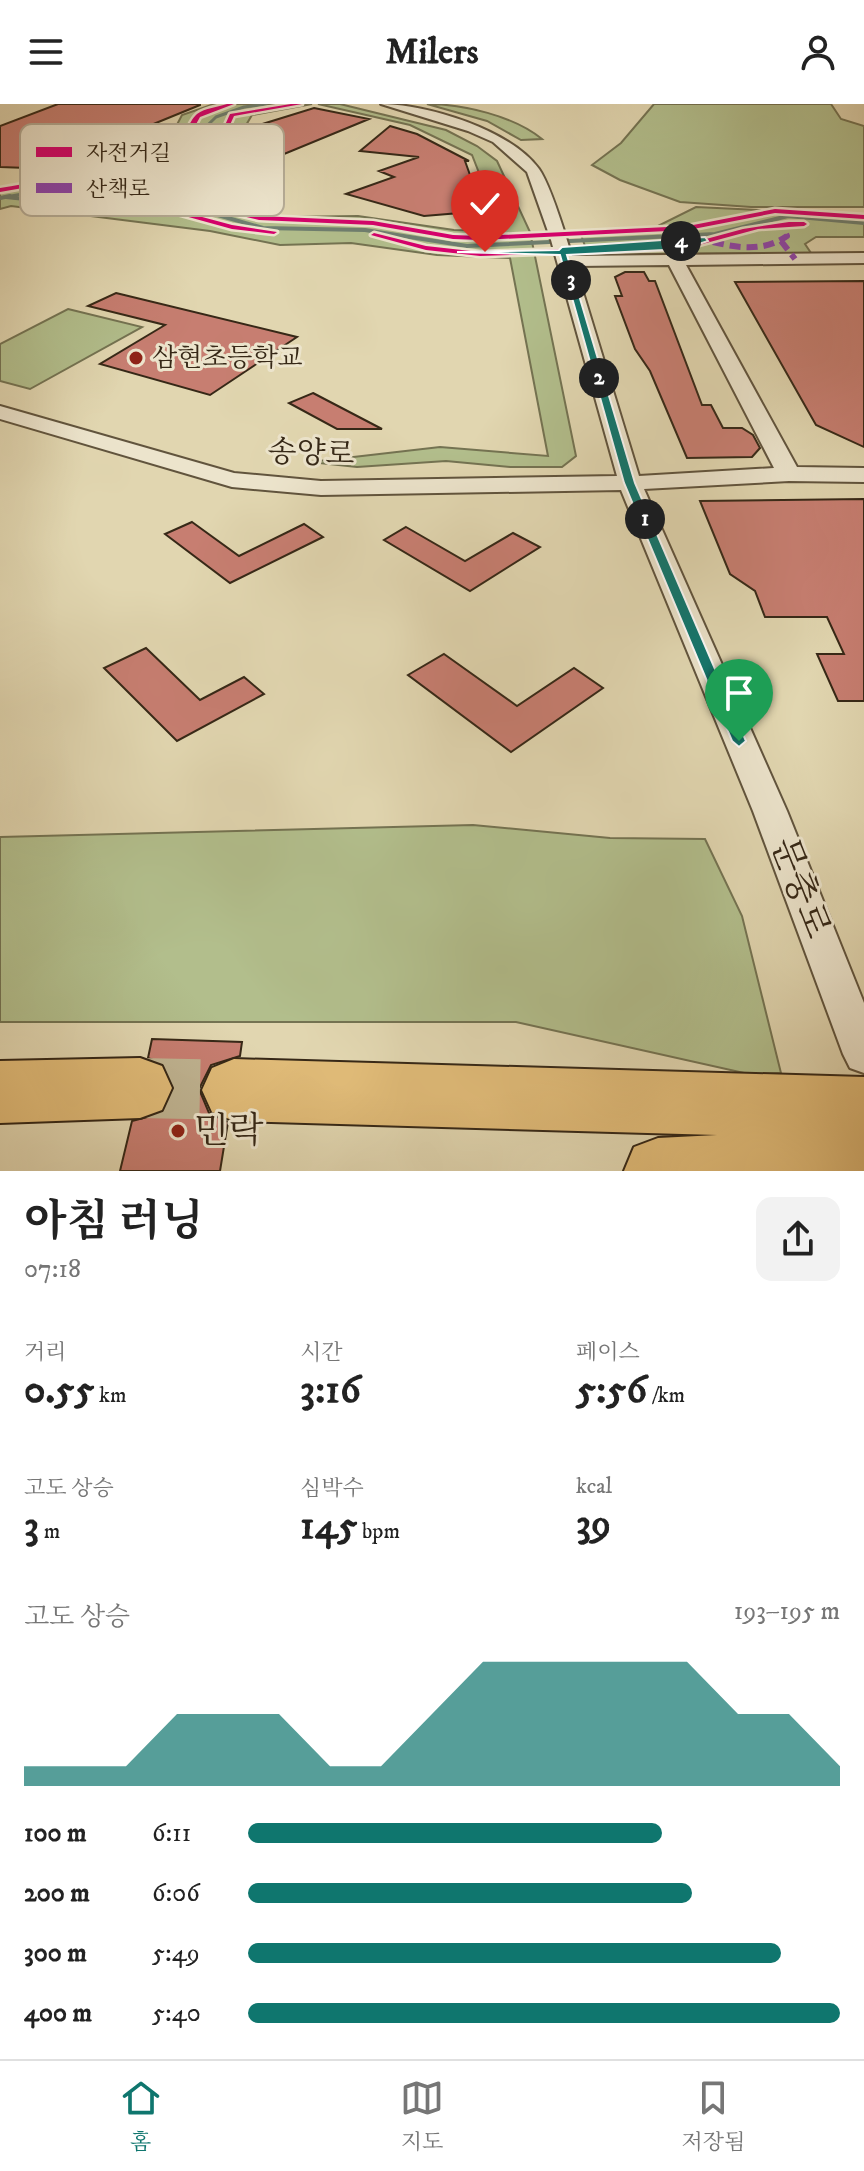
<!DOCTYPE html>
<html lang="ko">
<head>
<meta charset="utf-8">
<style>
	body { margin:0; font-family:"IM FELL DW Pica","Noto Serif KR",serif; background:#f2f2f2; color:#222; height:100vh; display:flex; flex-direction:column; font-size:30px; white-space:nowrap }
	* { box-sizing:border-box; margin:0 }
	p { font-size:26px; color:#767676 }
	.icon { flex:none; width:44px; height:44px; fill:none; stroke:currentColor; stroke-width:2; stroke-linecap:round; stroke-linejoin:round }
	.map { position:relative; height:1067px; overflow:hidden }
	.drawer { display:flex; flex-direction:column; background:#fff; flex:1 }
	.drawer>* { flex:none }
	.pin { position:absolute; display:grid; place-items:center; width:68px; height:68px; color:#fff; margin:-82px -34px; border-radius:50% 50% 50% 0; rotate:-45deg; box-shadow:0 0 8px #0007 }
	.pin .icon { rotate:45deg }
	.km { position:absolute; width:40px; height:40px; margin:-20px; border-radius:50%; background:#222; color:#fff; font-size:22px; line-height:40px; text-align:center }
	.round { display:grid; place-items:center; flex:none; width:84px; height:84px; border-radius:16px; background:#f2f2f2 }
	.head { display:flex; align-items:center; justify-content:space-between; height:136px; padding:0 24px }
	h1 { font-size:44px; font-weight:700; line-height:60px }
	.figures { display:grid; grid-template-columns:repeat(3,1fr); gap:12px; height:136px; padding:8px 24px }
	.figures div { display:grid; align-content:center }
	.figures b { font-size:40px; font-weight:700 }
	.figures small { font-size:22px; font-weight:400 }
	.figures p { font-size:22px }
	.chart { height:224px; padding:16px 24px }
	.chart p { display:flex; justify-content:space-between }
	.chart svg { width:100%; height:144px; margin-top:8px; fill:#0f766e; opacity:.7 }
	ul { padding:0 24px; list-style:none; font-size:26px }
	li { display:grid; grid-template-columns:128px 96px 1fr; align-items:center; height:60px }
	li i { height:20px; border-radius:10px; background:#0f766e }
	header { display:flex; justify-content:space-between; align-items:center; height:104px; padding:0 24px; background:#fff; font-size:36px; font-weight:700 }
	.menu { display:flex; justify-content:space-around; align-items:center; height:112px; border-top:2px solid #e0e0e0; background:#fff; font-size:22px; color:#767676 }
	.menu a { display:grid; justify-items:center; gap:4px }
	.menu .current { color:#0f766e }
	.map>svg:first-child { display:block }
	.green { fill:#b2be8c; stroke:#747352; stroke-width:2 }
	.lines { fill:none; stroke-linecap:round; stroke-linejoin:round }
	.stream-far1 { stroke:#6e7f70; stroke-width:3 }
	.stream { stroke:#6e7f70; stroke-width:4 }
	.building { fill:#c77e71; stroke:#362817; stroke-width:2 }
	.highway-tunnel { stroke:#bfb391; stroke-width:60; stroke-dasharray:60 30; stroke-linecap:butt }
	.minor-casing { stroke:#61543d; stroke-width:4 }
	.highway-casing { stroke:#362817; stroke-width:4 }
	.minor { fill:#ece4cc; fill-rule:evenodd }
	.highway { fill:#e0bb78; fill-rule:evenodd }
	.quiet { stroke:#8e44ad; stroke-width:6; stroke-dasharray:11 6; stroke-linecap:butt }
	.cycleway-casing { stroke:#ece4cc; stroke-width:5 }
	.cycleway { fill:#d6006c; fill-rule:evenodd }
	.route { fill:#0f766e; stroke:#fff; stroke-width:2 }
	.poi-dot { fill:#8f2418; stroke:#ece4cc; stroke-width:3 }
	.labels { text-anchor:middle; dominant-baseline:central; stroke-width:6; stroke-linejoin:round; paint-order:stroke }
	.far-poi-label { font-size:26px; fill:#362817; stroke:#ece4cc; text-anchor:start }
	.street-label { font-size:30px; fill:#362817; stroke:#ece4cc }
	.near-street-label { font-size:36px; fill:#362817; stroke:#ece4cc }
	.near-poi-label { font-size:36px; fill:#362817; stroke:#ece4cc; text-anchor:start }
	.key { fill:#ece4cc; stroke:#b5ac96; stroke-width:2 }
	.key-label { font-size:22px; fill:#362817 }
</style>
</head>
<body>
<header><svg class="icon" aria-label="menu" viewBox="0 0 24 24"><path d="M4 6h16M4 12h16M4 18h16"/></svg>Milers<svg class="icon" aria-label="person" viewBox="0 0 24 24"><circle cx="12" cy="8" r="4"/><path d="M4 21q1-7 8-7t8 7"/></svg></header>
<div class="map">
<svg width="864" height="1067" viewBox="0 0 864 1067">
	<rect width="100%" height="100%" fill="#e1d6b0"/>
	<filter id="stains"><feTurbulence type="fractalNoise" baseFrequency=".0025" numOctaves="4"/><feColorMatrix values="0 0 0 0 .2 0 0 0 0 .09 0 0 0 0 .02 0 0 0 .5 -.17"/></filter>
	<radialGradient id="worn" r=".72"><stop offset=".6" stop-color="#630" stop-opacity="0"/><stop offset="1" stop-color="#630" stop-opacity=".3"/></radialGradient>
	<path class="green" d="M214,0H312L252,11L232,45L164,74L104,90L206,93L281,113L358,112L454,126L494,127L490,97L472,51L410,21L318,0H340L446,26L477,42L497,57L530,128L576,352L562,363H510L446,357L357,363L310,358L440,343L548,352L510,154L437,151L351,139L280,141L210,127L11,102L0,105V88L61,76L69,69L151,45L170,34L182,11Z
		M427,0C463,0 514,12 542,35L521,36L487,17Z
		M654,0H831L841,15L864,22V103H751L680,98L620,76L592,61L621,39Z
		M696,103L864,111V133H816L805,140L811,149L588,150L581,131L648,127Z
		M68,205L142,223L30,285L0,277V240Z
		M473,721L610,734L705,735L742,812L781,969L753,971L516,918H0V733Z"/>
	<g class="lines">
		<path class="stream-far1" d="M6,93L17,94
			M0,94L110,74L181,47L216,13L244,3L266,0"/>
		<path class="stream" d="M6,93L122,105L170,104L207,108L263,124L365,126L467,142L715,130L788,112L864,119
			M0,94L10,92"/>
	</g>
	<path class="building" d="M58,0H200V1L129,30L109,34L145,48L79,64L61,61L55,65L0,63V22Z
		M314,4L369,15L245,66L252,69L219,83L176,74L248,43L265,48L256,22Z
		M390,22L417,30L469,57H465L483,107L424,112L346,90L394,73L379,67L419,53L360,47Z
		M625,168H644L649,177H655L702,301H711L723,324H742L753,331L760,344L752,353L687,354L650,267L635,245L615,192H622L615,173Z
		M864,177V343L816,321L735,178Z
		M116,189L297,233L210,291L100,260L165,221L88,202Z
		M313,289L382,325H337L289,299Z
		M864,395V597H838L817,550H844L827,513H765L755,487L730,470L700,397Z
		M192,418L239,452L304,420L323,433L230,479L165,430Z
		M406,423L465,457L513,429L540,443L470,487L384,436Z
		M146,544L200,596L244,573L264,590L177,637L104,564Z
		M444,550L517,602L574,564L603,584L511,648L408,571Z
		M152,935L242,938L240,952L211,961L199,985L209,1009L228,1018L220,1067H120L132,1017L163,1009L175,985L165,961L148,954Z"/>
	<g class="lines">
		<path class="highway-tunnel" d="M140,984L234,986"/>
		<defs>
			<path id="minor" d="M381,0C427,0 511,26 539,65C551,82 565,130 572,152L864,149V159L686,161L797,363L864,364V378L789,377L644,385L787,707L864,899V969L850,964L843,950L753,707L621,386L321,391L232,383L0,315V302L234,369L321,377L617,372L551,136L527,68L493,38L468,27ZM669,161L774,364L639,372L575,162Z"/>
			<path id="highway" d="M140,954L162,962L172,984L162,1006L140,1014L0,1019V957Z
				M234,955L864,973V1067H624L634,1043L658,1034L717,1031L234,1017L212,1008L202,986L212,964Z"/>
		</defs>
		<use href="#minor" class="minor-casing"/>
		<use href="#highway" class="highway-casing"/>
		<use href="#minor" class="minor"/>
		<use href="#highway" class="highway"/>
		<path class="quiet" d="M781,137L795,155
			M713,138C738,144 764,148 787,132L782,120"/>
		<defs>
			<path id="cycleway" d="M227,0H234L200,13L189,33L179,40L132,60L97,71L0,88V84C59,74 120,67 174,38C189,31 187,19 197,10C205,4 218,3 227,0Z
				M291,0H302L234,12L225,32L206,47L109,84L71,91L126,97L191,96L259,112L373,117L453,131L480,132L688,122L775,105L864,111V115L775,109L688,126L480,136L453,135L373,121L259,116L191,100L126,101L55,92L106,81L202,45L221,30L230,10Z
				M176,106L232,121L277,128L274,130L232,125L174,109L173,108Z
				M789,118H804L807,120L804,122L758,125L684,145L480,152L426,146L371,131L374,129L426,142L480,148L684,141L743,125Z"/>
		</defs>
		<use href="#cycleway" class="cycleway-casing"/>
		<use href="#cycleway" class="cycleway"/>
	</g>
	<path class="route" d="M705,133L708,137L684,145L567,151L635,379L746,637L739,643L732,637L624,379L560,151L457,148L559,146L562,143Z"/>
	<g class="poi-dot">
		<circle cx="136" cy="254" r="8"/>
		<circle cx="178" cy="1027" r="8"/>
	</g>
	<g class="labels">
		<g class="far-poi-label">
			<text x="152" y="254">삼현초등학교</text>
		</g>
		<g class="street-label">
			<text transform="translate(311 350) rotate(2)">송양로</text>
		</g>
		<g class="near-street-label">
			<text transform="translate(800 784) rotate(69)">문충로</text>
		</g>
		<g class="near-poi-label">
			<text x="194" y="1027">민락</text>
		</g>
	</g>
	<rect x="20" y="20" width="264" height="92" rx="12" class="key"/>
	<rect x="36" y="43" width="36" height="10" fill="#d6006c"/>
	<rect x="36" y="79" width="36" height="10" fill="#8e44ad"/>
	<g class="key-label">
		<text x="86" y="56">자전거길</text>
		<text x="86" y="92">산책로</text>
	</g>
	<rect width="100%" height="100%" filter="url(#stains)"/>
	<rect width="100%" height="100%" fill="url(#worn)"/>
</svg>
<div class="pin" style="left:739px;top:637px;background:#1e9e55"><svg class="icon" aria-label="arrive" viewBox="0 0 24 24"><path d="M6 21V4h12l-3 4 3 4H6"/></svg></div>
<div class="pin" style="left:485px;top:148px;background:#d93025"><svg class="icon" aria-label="check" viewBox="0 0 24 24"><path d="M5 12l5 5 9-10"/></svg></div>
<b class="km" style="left:645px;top:415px">1</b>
<b class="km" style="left:599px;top:274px">2</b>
<b class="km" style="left:571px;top:176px">3</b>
<b class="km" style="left:681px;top:137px">4</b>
</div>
<section class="drawer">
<div class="head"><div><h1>아침 러닝</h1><p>07:18</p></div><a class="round"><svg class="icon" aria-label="share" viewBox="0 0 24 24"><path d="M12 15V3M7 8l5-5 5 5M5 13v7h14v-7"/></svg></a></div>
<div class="figures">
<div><p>거리</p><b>0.55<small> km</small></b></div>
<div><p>시간</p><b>3:16</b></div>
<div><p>페이스</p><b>5:56<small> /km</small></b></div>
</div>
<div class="figures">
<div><p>고도 상승</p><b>3<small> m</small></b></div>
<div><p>심박수</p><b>145<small> bpm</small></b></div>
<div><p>kcal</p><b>39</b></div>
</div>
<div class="chart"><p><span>고도 상승</span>193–195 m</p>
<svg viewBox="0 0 160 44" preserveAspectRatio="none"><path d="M0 44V38L10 38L20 38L30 22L40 22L50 22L60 38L70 38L80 22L90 6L100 6L110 6L120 6L130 6L140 22L150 22L160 38V44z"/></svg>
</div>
<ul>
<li><b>100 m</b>6:11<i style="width:70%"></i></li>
<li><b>200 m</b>6:06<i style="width:75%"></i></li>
<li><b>300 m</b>5:49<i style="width:90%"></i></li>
<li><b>400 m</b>5:40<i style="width:100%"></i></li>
</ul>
</section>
<nav class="menu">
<a class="current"><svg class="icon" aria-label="home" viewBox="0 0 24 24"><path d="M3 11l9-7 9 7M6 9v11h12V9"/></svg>홈</a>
<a><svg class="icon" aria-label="map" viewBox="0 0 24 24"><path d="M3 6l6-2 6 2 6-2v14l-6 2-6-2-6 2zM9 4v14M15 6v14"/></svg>지도</a>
<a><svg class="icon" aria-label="saved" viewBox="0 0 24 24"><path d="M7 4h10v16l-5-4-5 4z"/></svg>저장됨</a>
</nav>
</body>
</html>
